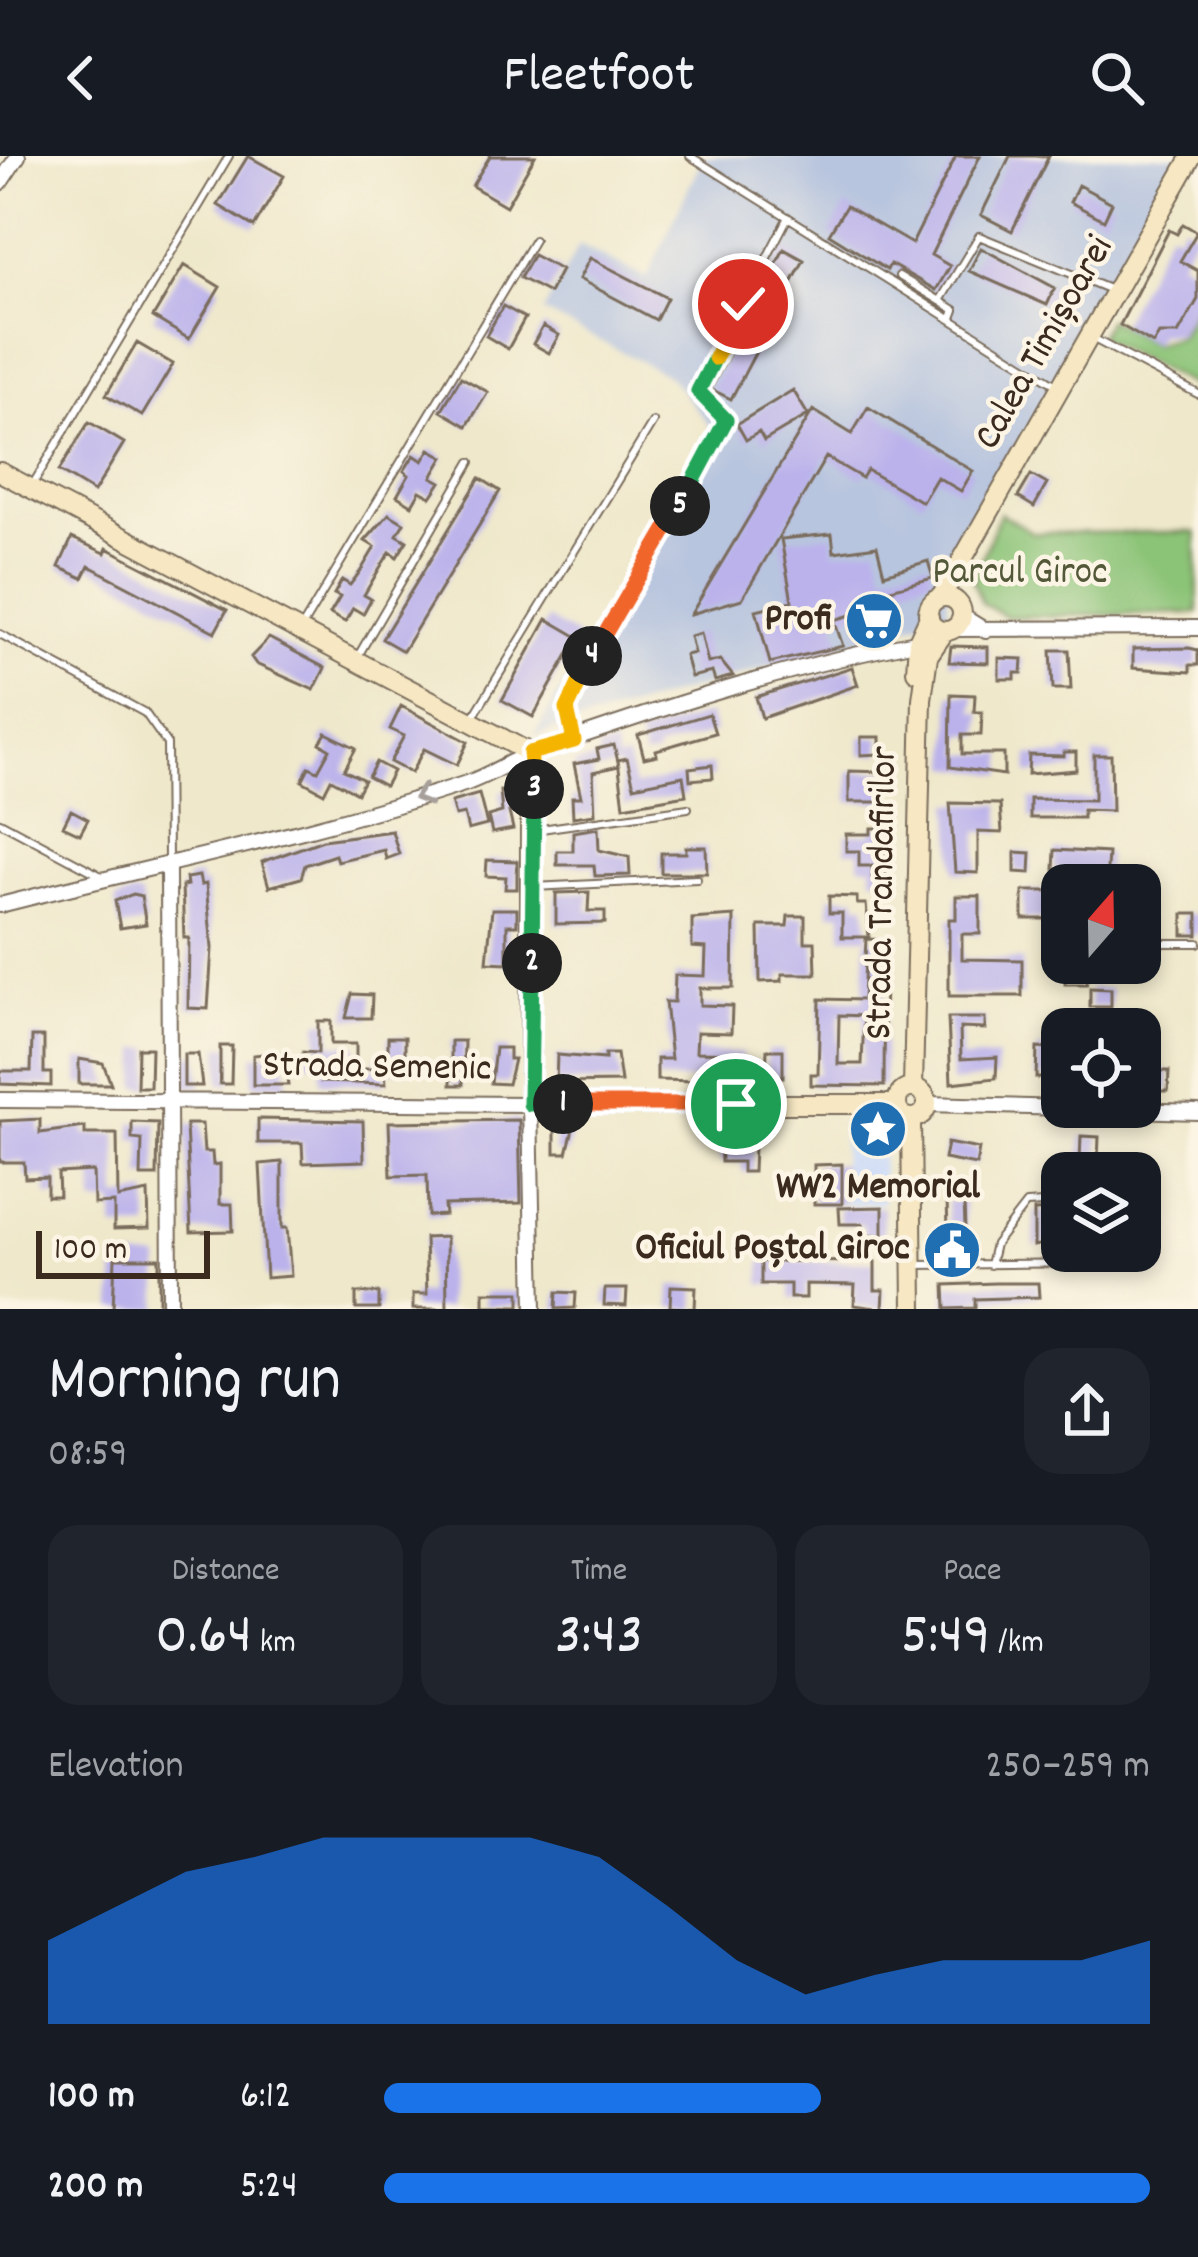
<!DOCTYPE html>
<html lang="en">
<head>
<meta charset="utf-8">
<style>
	body { margin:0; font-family:Dekko,sans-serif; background:#20242c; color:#f1f3f6; height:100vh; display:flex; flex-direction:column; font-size:45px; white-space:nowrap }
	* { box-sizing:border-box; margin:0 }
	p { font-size:39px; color:#9ea1a6 }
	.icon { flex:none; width:66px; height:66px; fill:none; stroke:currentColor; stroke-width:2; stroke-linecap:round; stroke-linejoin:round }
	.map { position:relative; height:1153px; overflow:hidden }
	.sheet { display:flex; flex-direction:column; background:#171b24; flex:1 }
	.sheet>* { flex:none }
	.needle { width:78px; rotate:20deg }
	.buttons { position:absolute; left:1041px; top:708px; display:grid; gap:24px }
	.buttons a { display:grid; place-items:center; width:120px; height:120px; border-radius:24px; background:#171b24; box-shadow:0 6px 18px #0003; font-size:60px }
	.scale { position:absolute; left:36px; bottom:30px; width:174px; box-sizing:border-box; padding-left:12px; border:6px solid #3b2a1e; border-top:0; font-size:33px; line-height:42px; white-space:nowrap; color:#3b2a1e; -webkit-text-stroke:9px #fcf5e5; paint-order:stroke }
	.pin { position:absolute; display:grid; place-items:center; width:102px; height:102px; color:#fff; margin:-51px; border:6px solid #fff; border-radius:50%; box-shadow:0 3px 12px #0007 }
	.km { position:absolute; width:60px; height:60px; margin:-30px; border-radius:50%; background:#222; color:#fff; font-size:33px; line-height:60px; text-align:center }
	.round { display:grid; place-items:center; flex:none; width:126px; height:126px; border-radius:36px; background:#20242c }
	.summary { display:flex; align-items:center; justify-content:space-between; height:204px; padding:0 48px }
	h1 { font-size:66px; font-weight:600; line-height:90px }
	.figures { display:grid; grid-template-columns:repeat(3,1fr); gap:18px; height:204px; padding:12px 48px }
	.figures div { display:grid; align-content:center; border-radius:30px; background:#20242c; text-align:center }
	.figures b { font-size:60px; font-weight:600 }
	.figures small { font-size:33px; font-weight:400 }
	.figures p { font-size:33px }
	.chart { height:336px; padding:24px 48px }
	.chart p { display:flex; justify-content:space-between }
	.chart svg { width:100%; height:216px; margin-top:12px; fill:#1a73e8; opacity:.7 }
	ul { padding:0 48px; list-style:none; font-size:39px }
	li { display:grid; grid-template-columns:192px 144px 1fr; align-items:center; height:90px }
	li i { height:30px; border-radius:15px; background:#1a73e8 }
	header { display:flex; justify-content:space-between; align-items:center; height:156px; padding:0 48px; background:#171b24; font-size:54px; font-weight:600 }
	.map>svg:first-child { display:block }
	.built { fill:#ccdbf9 }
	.industrial { fill:#b8c5de }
	.green { fill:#8bc377; stroke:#63764a; stroke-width:3 }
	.building { fill:#bbb2eb; fill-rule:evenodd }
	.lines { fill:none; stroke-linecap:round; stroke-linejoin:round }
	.lane-casing { stroke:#7a6c5b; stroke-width:10 }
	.street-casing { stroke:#7a6c5b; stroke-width:18 }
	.secondary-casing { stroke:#7a6c5b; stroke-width:22 }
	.lane { stroke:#fff; stroke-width:6 }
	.street { stroke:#fff; stroke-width:14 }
	.secondary { stroke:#f7e8c3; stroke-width:18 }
	.oneway { stroke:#a79f9a }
	.split-1-casing { stroke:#fff; stroke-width:24 }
	.split-2-casing { stroke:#fff; stroke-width:24 }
	.split-3-casing { stroke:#fff; stroke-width:24 }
	.split-4-casing { stroke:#fff; stroke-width:24 }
	.split-5-casing { stroke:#fff; stroke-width:24 }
	.split-6-casing { stroke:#fff; stroke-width:24 }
	.split-7-casing { stroke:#fff; stroke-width:24 }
	.split-1 { stroke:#f0652b; stroke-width:15 }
	.split-2 { stroke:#22a559; stroke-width:15 }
	.split-3 { stroke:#22a559; stroke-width:15 }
	.split-4 { stroke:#f5b400; stroke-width:15 }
	.split-5 { stroke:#f0652b; stroke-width:15 }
	.split-6 { stroke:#22a559; stroke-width:15 }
	.split-7 { stroke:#f5b400; stroke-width:15 }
	.labels { text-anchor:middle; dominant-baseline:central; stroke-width:9; stroke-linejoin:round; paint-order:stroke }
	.street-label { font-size:39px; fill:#3b2a1e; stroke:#fcf5e5 }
	.park-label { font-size:39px; fill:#535839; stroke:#fcf5e5 }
	.poi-label { font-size:39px; font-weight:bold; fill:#3b2a1e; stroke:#fcf5e5; text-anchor:end }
</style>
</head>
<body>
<header><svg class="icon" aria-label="back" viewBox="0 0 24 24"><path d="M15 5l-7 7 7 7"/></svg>Fleetfoot<svg class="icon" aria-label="search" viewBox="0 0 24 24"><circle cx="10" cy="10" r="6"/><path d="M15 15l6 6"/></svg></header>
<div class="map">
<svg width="1198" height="1153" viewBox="0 0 1198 1153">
	<rect width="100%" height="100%" fill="#fcf5e5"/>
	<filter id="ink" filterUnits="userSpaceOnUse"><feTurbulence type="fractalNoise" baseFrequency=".00833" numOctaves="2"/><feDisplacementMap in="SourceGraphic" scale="24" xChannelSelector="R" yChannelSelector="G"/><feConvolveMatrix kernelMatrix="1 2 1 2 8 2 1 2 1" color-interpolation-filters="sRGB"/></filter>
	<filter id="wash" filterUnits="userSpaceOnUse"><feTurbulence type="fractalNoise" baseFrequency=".004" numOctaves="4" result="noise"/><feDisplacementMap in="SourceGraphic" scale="48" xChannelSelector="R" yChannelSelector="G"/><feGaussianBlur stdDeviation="2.7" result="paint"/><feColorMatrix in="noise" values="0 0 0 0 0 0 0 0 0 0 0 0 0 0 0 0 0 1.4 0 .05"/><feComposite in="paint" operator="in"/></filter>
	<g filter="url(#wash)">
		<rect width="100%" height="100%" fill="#efe8cb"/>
		<path class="built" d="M882,968L883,1048H843L842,969Z"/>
		<path class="industrial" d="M703,0H1180L948,413V458L534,580L713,274L669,220L543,156L579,89L647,122Z"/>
		<path class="green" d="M1197,149V232L1098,181L1108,163L1154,188L1179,180Z
			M1000,357L1033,377L1196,376L1198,457L1006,461L982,447L973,425Z"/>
		<g id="blocks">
			<path class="building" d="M248,0L284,20L254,71L218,49Z
				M490,0H535L506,50L472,30Z
				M956,0H980L931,99L950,110L936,134L890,108L887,114L829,78L846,50L912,88Z
				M1010,0H1049L1012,75L981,59Z
				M1078,29L1112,47L1104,64L1070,46Z
				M1183,68L1197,76L1180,105L1198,115V143L1178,178H1159L1153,188L1120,169L1169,74L1177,78Z
				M981,92L1055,132L1047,149L969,115Z
				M784,93L804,104L731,243L711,233Z
				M533,99L561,114L549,137L520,122Z
				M590,102L667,142L656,164L579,123Z
				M184,109L220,131L189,183L153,161Z
				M503,150L525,162L508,193L486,180Z
				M543,170L559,179L549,197L533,188Z
				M137,187L173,208L142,260L106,239Z
				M461,221L488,236L467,270L441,255Z
				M793,234L808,259L764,285L759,276L746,284L737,268Z
				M868,251L973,315L961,335L937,321L922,346L867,314L862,322L826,301L742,443L691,458L813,254L852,278Z
				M89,266L124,287L94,336L59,315Z
				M430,293L444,301L432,321L441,326L431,341L420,335L412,349L397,340L409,319L404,315L414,299L423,305Z
				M1031,319L1047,328L1034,351L1018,341Z
				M480,322L500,335L403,495L382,483Z
				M389,358L404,367L397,379L407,385L397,401L390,396L381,410L364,439L371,443L363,458L353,452L345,466L330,458L340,441L334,438L342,424L350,429L360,416L375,391L365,385Z
				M832,378L834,396L877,390L884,418L928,405L933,422L879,436L891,478L865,485L858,457L834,464L843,490L770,507L756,454L792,445L781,383Z
				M72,382L105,397L107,392L227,454L215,476L89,410L83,422L59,411Z
				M547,463L578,481L533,561L502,544Z
				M701,477L708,507L720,504L733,520L715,525L712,516L691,521L685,499L694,497L690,480Z
				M269,482L325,512L314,534L256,508L251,501Z
				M988,491V507L949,506L951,490Z
				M1189,492L1198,494V509H1190V516L1133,512V493Z
				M1051,494H1069L1071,533H1053Z
				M999,502L1023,503L1022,517H1015V523H999Z
				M852,511L858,529L762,562L756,541Z
				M951,538L975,539L974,556H982L981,579H962V598H1004V619L950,611Z
				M401,550L468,586L457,609L424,593L411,617L390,606L404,580L390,573Z
				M709,558L715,577L656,594L657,599L644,602L638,579Z
				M326,577L356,592L344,614L364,624L357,637L331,623L324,637L302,625L309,611L318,615L330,593L320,587Z
				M861,581H880V598L861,599Z
				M614,589L619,610L593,616L595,658L573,661L572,641H581L574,608L599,603L597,593Z
				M1064,596H1076V614L1028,618L1029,599L1064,600Z
				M1094,599H1111L1112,655L1083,654V662H1030V643L1094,644Z
				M627,602L634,630L683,620L686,639L624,650L618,604Z
				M376,606L393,615L385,630L368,621Z
				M712,609L713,622L690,624L689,612Z
				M849,615L886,616L885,646H849Z
				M515,633L517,655L509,656L513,673L492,677L488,660L502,656L500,635Z
				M479,638L487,669L468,674L464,658L455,660L451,646Z
				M950,647L1000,648L1002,677L978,676V717L955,716Z
				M71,654L88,663L80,678L63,670Z
				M598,672L599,694L629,701L630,719L595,720L594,709H557V695H573V676Z
				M871,672H886V722H872V710H859V695H846V678H871Z
				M392,675L399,698L386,703L384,694L337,705L335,699L305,709L301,722L269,731L262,706L323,684Z
				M686,691H706L707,717H661V697H686Z
				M1055,694L1108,697L1106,729H1081V714L1054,713Z
				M1015,696L1031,697L1030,717L1015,716Z
				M487,704L517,705V733H505L506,721L486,720Z
				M199,720L201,729L206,728L212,792L208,853L188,852L189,782H184L182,730L187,729L186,722Z
				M1023,735H1052V763H1023Z
				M589,736L588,755H605V767L556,768V737Z
				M133,738L141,740L146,768L120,772L115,745Z
				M829,740L857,741V748H866L869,781H842V757H829Z
				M956,740H980V778H962V803L1022,804V840H949V763H956Z
				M492,753H517V769H507V807L487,806Z
				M1183,758H1198V779H1183Z
				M734,760L733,832H700V849L732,850L731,877L697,876L696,896L742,897L741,926L657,924V903H671L665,846H674L675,819L705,820L706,792L692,791V763Z
				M788,760H805V786H815L816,818H782V825L760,826L759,770H787Z
				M866,783L885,784L884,930L811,929V918H818L820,843L863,844ZM839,859L864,860L862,908H838Z
				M1065,814H1087V828H1065Z
				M1090,832L1111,833V851H1090Z
				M352,838L372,839L371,862H346Z
				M948,862H985V873L960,872L961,903L997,901L996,922L951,927Z
				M318,865H331V888H356V913H376V899H388V881H405V915H385L386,928L321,926L320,907H303V896L318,897Z
				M32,881H44V917H51V930L0,928V915H31Z
				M451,885H464L463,929H451Z
				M1140,886H1151L1150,913H1140Z
				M220,890H232L231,928H220Z
				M138,892H151L150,931H137Z
				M495,892H509V903H514L508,928L491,927Z
				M1037,892L1050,893V922H1036Z
				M767,894H783V921H766Z
				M283,896L288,929H253V899Z
				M184,898H198L202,930H184Z
				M605,898H617L621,926L556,927L557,899L605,903Z
				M79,903L103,907L111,928H79Z
				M1154,915H1169L1168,935H1154Z
				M40,963V977L85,971V978H117L118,1042L148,1036L149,1072L114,1073V1047L94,1048L93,1015L58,1017L59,1040H47V1021L25,1022L24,1006H0V965Z
				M258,963L363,965L364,1005L303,1007L302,987H258Z
				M519,964L521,1047L444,1049L445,1059L428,1060L427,1019L391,1020L389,966Z
				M132,966L158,967L157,1020H141L142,984L132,983Z
				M186,968H202L204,996H212L213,1009L220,1008V1048H232L233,1075L191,1076Z
				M555,969H574L567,997H555Z
				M739,969L740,989H754L753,1016H742V1006H721L720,970Z
				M1081,980L1099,981L1098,1005H1080Z
				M947,987L979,993L976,1009L944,1003Z
				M282,1006V1072H287L291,1120L266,1122L260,1008Z
				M842,1008V1048H814V1009Z
				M947,1045H964L966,1100L949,1101Z
				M883,1051V1079L864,1080L863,1068H840L839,1052Z
				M1062,1054V1084L1034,1090V1055Z
				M446,1081L447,1153H413V1138H427L425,1082Z
				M115,1102H159V1153H113Z
				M761,1105L875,1106V1134H884L883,1153L854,1149L855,1129L806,1128V1142H790V1128H761Z
				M995,1127H1038L1039,1141L975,1143V1152L946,1153L945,1129Z
				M671,1130L696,1131L695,1153L670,1151Z
				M605,1133H627L626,1150L604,1149Z
				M484,1136H520V1150H484Z
				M557,1136L576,1137L575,1152L556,1153Z
				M356,1137H379V1153H356Z"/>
		</g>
	</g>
	<g filter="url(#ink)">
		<use href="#blocks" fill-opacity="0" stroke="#7a6c5b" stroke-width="3"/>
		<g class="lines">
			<defs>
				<path id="lane" d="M690,0L1056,229
					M899,120L955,154L952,162
					M940,145L979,80L1111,134
					M1092,182L1198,238
					M33,328L229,0
					M302,471L534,84
					M0,478L145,557L167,588L168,704
					M358,500L471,306
					M472,563L653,266
					M573,582L567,553L571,536L718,287L726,264L698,235L788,61
					M0,666L103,721
					M534,674L688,652
					M533,731L697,723
					M1160,787H1198
					M916,1109L1088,1107L1118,1095
					M990,1109L995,1088L1026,1048L1062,1046"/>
				<path id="street" d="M0,27L18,0
					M962,460L986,475
					M953,473L1198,472
					M168,712L170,1153
					M0,749C156,709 313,678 467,627C490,619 511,604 533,597C660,552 795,508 927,484
					M0,944L530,948L534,1153
					M928,948L1198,956"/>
				<path id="secondary" d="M0,316L530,597V948H897
					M941,441L1192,0
					M928 458a17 17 0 1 1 34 0a17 17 0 1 1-34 0Z
					M916,515L918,485L929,461
					M897 947a15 15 0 1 1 30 0a15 15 0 1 1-30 0Z
					M913,932L922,543L928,500L945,475
					M911,962L913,1153"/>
			</defs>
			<use href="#lane" class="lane-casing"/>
			<use href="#street" class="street-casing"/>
			<use href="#secondary" class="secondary-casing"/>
			<use href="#lane" class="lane"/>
			<use href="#street" class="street"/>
			<use href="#secondary" class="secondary"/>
		</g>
		<defs><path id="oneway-chevron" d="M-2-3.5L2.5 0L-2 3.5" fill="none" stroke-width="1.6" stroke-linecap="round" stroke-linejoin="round" transform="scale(3)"/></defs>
		<use class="oneway" href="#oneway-chevron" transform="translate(422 640) rotate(163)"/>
	</g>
	<g class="lines" filter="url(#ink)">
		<defs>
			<path id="split-1" d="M563,948H736"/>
			<path id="split-2" d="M532,807L530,948H563"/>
			<path id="split-3" d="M532,807L534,633"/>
			<path id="split-4" d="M534,633L530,597L574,585L567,553L592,500"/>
			<path id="split-5" d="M592,500L680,350"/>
			<path id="split-6" d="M680,350L726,264L698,235L715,202"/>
			<path id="split-7" d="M715,202L743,148"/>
		</defs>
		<use href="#split-1" class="split-1-casing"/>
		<use href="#split-2" class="split-2-casing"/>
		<use href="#split-3" class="split-3-casing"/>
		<use href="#split-4" class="split-4-casing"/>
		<use href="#split-5" class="split-5-casing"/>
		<use href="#split-6" class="split-6-casing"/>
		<use href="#split-7" class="split-7-casing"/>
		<use href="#split-1" class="split-1"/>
		<use href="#split-2" class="split-2"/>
		<use href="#split-3" class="split-3"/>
		<use href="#split-4" class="split-4"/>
		<use href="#split-5" class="split-5"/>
		<use href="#split-6" class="split-6"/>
		<use href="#split-7" class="split-7"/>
	</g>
	<defs>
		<symbol id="supermarket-disc" viewBox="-11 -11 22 22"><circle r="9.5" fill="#1f6fb2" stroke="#fcf5e5"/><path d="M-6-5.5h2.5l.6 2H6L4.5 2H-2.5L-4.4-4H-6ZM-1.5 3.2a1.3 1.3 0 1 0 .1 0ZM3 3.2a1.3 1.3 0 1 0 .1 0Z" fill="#fff"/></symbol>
		<symbol id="sight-disc" viewBox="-11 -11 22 22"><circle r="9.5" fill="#1f6fb2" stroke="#fcf5e5"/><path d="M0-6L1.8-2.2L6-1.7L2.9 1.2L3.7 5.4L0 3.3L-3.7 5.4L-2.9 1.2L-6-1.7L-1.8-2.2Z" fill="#fff"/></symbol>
		<symbol id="civic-disc" viewBox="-11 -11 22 22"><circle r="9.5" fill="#1f6fb2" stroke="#fcf5e5"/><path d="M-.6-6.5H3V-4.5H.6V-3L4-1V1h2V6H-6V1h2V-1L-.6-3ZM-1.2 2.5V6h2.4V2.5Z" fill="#fff"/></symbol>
	</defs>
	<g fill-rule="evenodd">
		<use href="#supermarket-disc" x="841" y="432" width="66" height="66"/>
		<use href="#sight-disc" x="845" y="940" width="66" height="66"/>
		<use href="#civic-disc" x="919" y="1061" width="66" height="66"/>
	</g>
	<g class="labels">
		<g class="street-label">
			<text transform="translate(1046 188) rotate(-60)">Calea Timișoarei</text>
			<text transform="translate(884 737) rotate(-89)">Strada Trandafirilor</text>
			<text transform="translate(377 913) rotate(1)">Strada Semenic</text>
		</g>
		<g class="park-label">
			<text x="1020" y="418">Parcul Giroc</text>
		</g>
		<g class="poi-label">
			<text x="832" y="465">Profi</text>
			<text x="878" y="1033" text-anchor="middle">WW2 Memorial</text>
			<text x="910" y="1094">Oficiul Poștal Giroc</text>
		</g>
	</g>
</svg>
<div class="buttons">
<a><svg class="needle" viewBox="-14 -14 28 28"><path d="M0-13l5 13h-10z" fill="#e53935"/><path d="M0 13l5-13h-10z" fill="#9ea1a6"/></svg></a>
<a><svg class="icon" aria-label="locate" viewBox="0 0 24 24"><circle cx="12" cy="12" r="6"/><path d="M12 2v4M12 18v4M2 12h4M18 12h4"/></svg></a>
<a><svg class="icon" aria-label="layers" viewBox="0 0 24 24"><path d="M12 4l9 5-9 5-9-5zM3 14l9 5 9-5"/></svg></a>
</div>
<div class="scale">100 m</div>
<div class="pin" style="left:736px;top:948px;background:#1e9e55"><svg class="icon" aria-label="arrive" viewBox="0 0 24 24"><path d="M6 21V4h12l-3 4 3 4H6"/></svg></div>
<div class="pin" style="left:743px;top:148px;background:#d93025"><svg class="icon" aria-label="check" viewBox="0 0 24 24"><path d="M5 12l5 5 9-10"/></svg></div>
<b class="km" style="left:563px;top:948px">1</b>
<b class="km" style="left:532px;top:807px">2</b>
<b class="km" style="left:534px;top:633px">3</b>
<b class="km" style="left:592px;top:500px">4</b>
<b class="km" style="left:680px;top:350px">5</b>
</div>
<section class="sheet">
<div class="summary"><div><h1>Morning run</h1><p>08:59</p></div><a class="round"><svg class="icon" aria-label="share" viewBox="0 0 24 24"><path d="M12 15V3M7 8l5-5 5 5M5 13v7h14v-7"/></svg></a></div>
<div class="figures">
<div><p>Distance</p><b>0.64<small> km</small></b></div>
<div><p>Time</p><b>3:43</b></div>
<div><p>Pace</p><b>5:49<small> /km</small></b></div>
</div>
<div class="chart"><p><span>Elevation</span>250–259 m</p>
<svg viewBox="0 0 160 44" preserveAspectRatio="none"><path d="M0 44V27L10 20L20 13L30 10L40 6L50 6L60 6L70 6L80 10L90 20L100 31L110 38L120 34L130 31L140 31L150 31L160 27V44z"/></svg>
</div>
<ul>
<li><b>100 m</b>6:12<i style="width:57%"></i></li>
<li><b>200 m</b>5:24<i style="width:100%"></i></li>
</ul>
</section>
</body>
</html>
